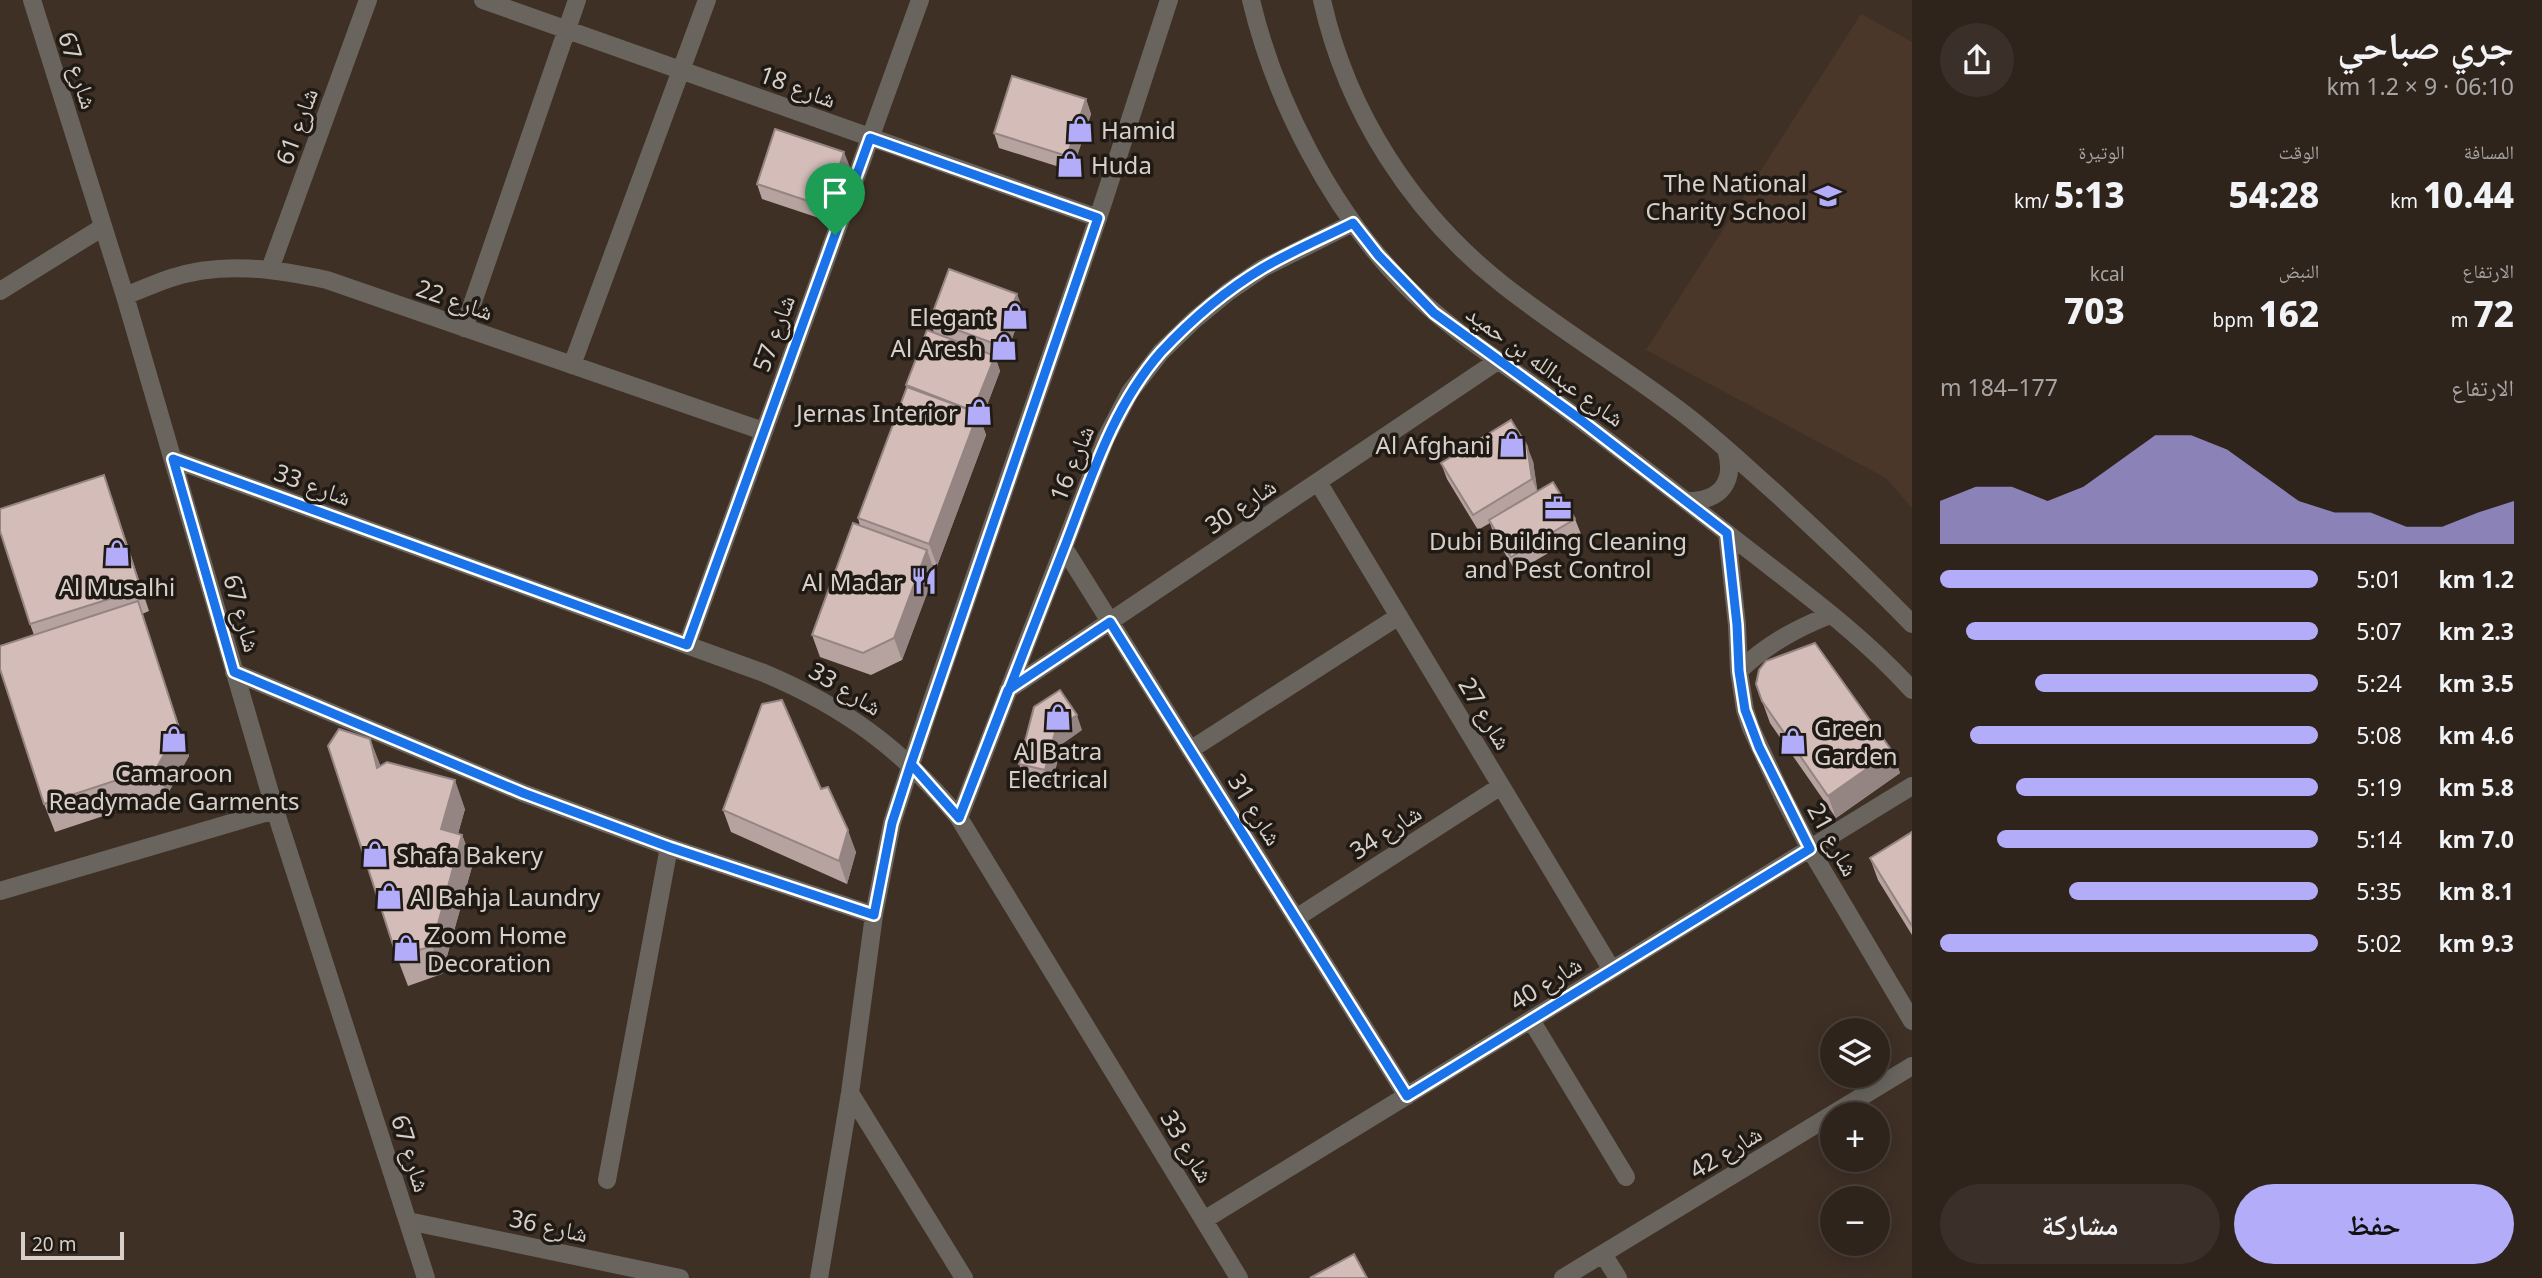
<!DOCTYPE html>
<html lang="ar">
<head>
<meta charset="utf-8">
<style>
	body { margin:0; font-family:"Noto Sans","Noto Naskh Arabic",sans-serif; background:#3b3029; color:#f1f3f6; direction:rtl; height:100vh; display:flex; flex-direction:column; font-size:26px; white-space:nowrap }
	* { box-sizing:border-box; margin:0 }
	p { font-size:23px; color:#a7a4a3 }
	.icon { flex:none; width:38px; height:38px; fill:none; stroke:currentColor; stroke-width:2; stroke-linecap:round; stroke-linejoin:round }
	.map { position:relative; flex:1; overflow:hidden; direction:ltr }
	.panel { display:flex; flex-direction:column; background:#2f241c; width:630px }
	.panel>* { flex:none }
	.controls { position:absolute; left:1820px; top:1018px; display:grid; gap:14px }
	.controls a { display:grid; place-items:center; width:70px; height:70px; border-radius:50%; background:#2f241c; box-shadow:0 4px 18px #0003,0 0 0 2px #4a413b; font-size:35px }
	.scale { position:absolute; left:21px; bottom:18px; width:103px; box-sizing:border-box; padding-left:7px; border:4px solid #d8cfc9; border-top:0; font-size:19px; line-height:24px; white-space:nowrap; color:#d8cfc9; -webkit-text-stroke:5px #201a15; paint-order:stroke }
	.pin { position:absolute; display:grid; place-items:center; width:60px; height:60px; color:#fff; margin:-72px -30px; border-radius:50% 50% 50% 0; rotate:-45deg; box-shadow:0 0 7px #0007 }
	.pin .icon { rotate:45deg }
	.round { display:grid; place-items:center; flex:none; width:74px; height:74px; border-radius:37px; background:#3b3029 }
	.summary { display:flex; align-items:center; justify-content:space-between; height:119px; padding:0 28px }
	h1 { font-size:38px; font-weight:800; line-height:52px }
	.figures { display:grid; grid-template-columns:repeat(3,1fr); gap:10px; height:119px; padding:7px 28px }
	.figures div { display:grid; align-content:center }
	.figures b { font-size:35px; font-weight:800 }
	.figures small { font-size:19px; font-weight:400 }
	.figures p { font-size:19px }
	.chart { height:196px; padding:14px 28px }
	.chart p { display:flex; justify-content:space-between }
	.chart svg { width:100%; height:126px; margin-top:7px; fill:#b3acf9; opacity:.7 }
	.action { display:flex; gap:14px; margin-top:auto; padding:14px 28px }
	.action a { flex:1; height:80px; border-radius:42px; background:#b3acf9; color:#111; font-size:28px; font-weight:800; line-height:80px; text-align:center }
	.action a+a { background:#3b3029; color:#f1f3f6 }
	ul { padding:0 28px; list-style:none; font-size:23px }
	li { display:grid; grid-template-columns:112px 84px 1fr; align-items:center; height:52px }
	li i { height:18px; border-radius:9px; background:#b3acf9 }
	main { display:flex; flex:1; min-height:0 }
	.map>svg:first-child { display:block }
	.built { fill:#4b3729 }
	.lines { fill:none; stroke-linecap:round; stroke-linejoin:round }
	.minor { stroke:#69655e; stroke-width:18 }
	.wall { fill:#b6a39f }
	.shaded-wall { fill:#948482 }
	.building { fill:#d4bdb9; stroke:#948482; stroke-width:2 }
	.route-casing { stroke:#fff; stroke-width:14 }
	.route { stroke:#1a73e8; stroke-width:9 }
	.labels { text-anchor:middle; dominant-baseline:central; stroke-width:7; stroke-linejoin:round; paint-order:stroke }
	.street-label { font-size:24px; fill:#d8cfc9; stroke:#201a15 }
	.poi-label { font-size:24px; fill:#d8cfc9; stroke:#201a15; text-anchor:start }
</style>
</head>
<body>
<main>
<section class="panel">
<div class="summary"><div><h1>جري صباحي</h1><p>06:10 · 9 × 1.2 km</p></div><a class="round"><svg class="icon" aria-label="share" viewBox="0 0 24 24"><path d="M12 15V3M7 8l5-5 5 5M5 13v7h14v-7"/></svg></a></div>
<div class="figures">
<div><p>المسافة</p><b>10.44<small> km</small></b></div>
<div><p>الوقت</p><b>54:28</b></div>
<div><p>الوتيرة</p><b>5:13<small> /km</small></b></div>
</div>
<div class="figures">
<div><p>الارتفاع</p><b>72<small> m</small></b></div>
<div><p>النبض</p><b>162<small> bpm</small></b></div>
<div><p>kcal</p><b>703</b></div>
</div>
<div class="chart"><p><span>الارتفاع</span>177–184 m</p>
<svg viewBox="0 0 160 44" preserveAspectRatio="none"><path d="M0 44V29L10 24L20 24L30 29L40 24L50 15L60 6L70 6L80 11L90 20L100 29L110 33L120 33L130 38L140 38L150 33L160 29V44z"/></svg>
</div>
<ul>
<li><b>1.2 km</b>5:01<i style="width:100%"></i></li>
<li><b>2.3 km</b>5:07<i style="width:93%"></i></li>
<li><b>3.5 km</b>5:24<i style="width:75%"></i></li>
<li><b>4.6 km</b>5:08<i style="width:92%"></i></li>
<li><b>5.8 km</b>5:19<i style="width:80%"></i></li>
<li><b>7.0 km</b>5:14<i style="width:85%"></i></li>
<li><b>8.1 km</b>5:35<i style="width:66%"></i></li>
<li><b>9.3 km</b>5:02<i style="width:100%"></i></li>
</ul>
<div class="action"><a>حفظ</a><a>مشاركة</a></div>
</section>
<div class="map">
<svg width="1912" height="1278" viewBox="0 0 1912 1278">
	<rect width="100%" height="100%" fill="#3f3026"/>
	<path class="built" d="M1861,14L1912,42V508L1886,478L1646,350Z"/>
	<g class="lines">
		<path class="minor" d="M32,0L125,296L275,810L426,1278
			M483,0L1098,218
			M1251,0C1275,101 1332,211 1405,285C1447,328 1499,360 1547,395C1608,440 1667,486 1727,533C1790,583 1858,630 1912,690
			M1322,0C1347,112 1412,213 1502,284C1559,329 1621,366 1679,410C1714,436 1746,467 1779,496C1824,538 1869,579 1912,624
			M270,269L368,0
			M0,291L103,227
			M125,296C140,290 156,283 171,278C222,261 276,269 327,280L763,431
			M464,328L577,0
			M572,365L707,0
			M173,459L764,673C845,707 903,750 959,818L1239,1278
			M1318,482L1612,970
			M1687,501C1721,501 1736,482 1726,449
			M1727,533L1737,625L1739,671L1745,710L1751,728L1782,795L1810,849L1912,1021
			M1064,548L1407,1096
			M687,645L920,0
			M1739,671C1766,645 1795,629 1830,615
			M234,672L523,793L669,847L874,915
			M1008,690L1499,360
			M1190,750L1399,616
			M959,818L1106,438L1130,392L1161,352L1194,320L1228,292L1263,268L1353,223
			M0,891L275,810
			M1296,918L1501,786
			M1531,1020L1626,1177
			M850,1093L964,1278
			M607,1180L669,847
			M1204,1220L1912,786
			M408,1221L680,1278
			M1603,1254L1618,1278
			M819,1278L850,1093L874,915L892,823L928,712L1098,218L1169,0
			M1563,1278L1912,1066"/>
	</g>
	<path class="wall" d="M1086,99L1091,114L1072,171L999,148L994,133Z
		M850,167L831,222L762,199L757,184Z
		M1023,309L1004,360L995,357L1000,371L981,421L986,435L937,566L932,565L935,572L902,660L871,675L820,657L812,635L860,526L858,518L907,387L906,385L934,333L930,320Z
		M1533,461L1537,491L1575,519L1581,534L1516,572L1494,535L1490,523L1478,530L1447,479L1441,463Z
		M112,498L149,611L142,614L189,756L167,795L55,832L44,804L34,635L30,624Z
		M1756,684L1892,751L1900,773L1836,818L1770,723Z
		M1082,730L1062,744L1051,786L1025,779L1019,764Z
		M370,739L380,766L465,809L458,834L462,835L473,863L442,974L408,986L397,957Z
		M821,789L856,852L847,884L731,832L723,810Z
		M1912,832V935L1878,880L1870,858Z"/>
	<path class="shaded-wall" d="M1086,99L1091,114L1072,171L1067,156Z
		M844,152L850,167L831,222L826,207Z
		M1017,294L1023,309L1004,360L998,345Z
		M995,356L1000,371L981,421L986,435L937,566L929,544L973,411Z
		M1527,446L1533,461L1538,494L1532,479Z
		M104,475L112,498L149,611L141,589Z
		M927,550L935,572L902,660L894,638Z
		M138,601L189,756L167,795L157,767Z
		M1077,715L1082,730L1062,744L1051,786L1045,770L1056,729Z
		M370,739L381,767L377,768Z
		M1892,751L1900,773L1836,818L1828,796Z
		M455,780L465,809L451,857L441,829Z
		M848,830L856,852L847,884L839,861Z
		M462,835L473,863L442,974L432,946Z"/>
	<path class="building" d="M1012,76L1086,99L1067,156L994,133Z
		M775,129L844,152L826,207L757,184Z
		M949,269L1017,294L998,345L930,320Z
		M927,330L995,356L973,411L906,385Z
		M907,387L978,413L929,544L858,518Z
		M1511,420L1527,446L1532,479L1473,515L1441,463Z
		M104,475L141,589L30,624L0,531V509Z
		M1553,482L1575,519L1511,557L1489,520Z
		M853,523L927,550L894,638L863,653L812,635Z
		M138,601L179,728L157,767L44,804L0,669V646Z
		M1815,643L1892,751L1828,796L1762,701L1756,684L1759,670L1766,661Z
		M1060,690L1077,715L1056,729L1045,770L1019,764L1034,707Z
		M782,700L821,789L828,787L848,830L839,861L723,810L762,704Z
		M339,729L370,739L377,768L387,762L455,780L441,829L462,835L432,946L397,957L328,746Z
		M1912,832V926L1870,858Z
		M1354,1254L1367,1278H1310Z"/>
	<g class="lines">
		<defs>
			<path id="route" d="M835,235L687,645L173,459L234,672L523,793L669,847L874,915L892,823L911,764L959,818L1008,690L1110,622L1407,1096L1810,849L1759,747L1745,710L1739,671L1737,625L1727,533L1577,417L1434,313L1378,255L1353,223C1323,238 1292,251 1263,268C1226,290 1190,321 1161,352C1111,409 1090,482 1063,551C1028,640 993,729 959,818L911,764L1098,218L870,138L835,235"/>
		</defs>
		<use href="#route" class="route-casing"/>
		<use href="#route" class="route"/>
	</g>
	<defs>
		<symbol id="shop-bare" viewBox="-9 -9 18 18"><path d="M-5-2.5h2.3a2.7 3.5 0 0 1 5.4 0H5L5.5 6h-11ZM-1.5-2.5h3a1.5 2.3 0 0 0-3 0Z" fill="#b3acf9" stroke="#201a15" stroke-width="2.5" paint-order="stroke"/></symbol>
		<symbol id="school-bare" viewBox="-9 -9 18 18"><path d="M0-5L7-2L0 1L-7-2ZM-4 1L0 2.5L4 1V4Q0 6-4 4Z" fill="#b3acf9" stroke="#201a15" stroke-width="2.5" paint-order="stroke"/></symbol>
		<symbol id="office-bare" viewBox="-9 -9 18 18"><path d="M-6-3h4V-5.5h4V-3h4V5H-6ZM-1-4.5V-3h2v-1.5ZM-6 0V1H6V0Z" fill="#b3acf9" stroke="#201a15" stroke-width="2.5" paint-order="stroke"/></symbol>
		<symbol id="restaurant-bare" viewBox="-9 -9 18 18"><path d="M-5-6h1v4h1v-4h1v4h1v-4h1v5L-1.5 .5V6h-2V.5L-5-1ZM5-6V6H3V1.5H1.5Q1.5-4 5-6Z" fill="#b3acf9" stroke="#201a15" stroke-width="2.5" paint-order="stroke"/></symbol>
	</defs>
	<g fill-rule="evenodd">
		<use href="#shop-bare" x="1061" y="110" width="38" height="38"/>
		<use href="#shop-bare" x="1051" y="145" width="38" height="38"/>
		<use href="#school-bare" x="1809" y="177" width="38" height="38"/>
		<use href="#shop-bare" x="996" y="297" width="38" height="38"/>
		<use href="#shop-bare" x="985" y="328" width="38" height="38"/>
		<use href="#shop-bare" x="960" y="393" width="38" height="38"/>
		<use href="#shop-bare" x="1493" y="425" width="38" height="38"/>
		<use href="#office-bare" x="1539" y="489" width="38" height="38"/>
		<use href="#shop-bare" x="98" y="534" width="38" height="38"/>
		<use href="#restaurant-bare" x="905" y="562" width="38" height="38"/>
		<use href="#shop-bare" x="1039" y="698" width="38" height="38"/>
		<use href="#shop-bare" x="155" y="720" width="38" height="38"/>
		<use href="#shop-bare" x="1774" y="722" width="38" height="38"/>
		<use href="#shop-bare" x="356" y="835" width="38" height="38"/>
		<use href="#shop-bare" x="370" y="877" width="38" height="38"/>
		<use href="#shop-bare" x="387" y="929" width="38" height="38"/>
	</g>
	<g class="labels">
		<g class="street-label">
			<text transform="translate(79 70) rotate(72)">شارع 67</text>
			<text transform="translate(798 86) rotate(20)">شارع 18</text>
			<text transform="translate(296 126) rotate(-70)">شارع 61</text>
			<text transform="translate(455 299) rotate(19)">شارع 22</text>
			<text transform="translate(773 333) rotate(-70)">شارع 57</text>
			<text transform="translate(1546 365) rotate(36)">شارع عبدالله بن حميد</text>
			<text transform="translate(1071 463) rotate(-68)">شارع 16</text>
			<text transform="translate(313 484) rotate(20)">شارع 33</text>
			<text transform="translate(1240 505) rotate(-34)">شارع 30</text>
			<text transform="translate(243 613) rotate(74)">شارع 67</text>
			<text transform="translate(846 688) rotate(31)">شارع 33</text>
			<text transform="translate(1486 713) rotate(59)">شارع 27</text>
			<text transform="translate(1256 809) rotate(58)">شارع 31</text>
			<text transform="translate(1385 831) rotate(-33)">شارع 34</text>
			<text transform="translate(1834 839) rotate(61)">شارع 21</text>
			<text transform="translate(1545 982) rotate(-32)">شارع 40</text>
			<text transform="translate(1188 1146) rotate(59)">شارع 33</text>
			<text transform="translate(1725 1151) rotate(-31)">شارع 42</text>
			<text transform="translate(412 1153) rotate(72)">شارع 67</text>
			<text transform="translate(549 1225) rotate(12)">شارع 36</text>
		</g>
		<g class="poi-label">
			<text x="1101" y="129">Hamid</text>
			<text x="1091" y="164">Huda</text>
			<text x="1807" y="182" text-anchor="end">The National<tspan x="1807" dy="28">Charity School</tspan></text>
			<text x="994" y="316" text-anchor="end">Elegant</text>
			<text x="983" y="347" text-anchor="end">Al Aresh</text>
			<text x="958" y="412" text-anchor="end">Jernas Interior</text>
			<text x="1491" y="444" text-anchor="end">Al Afghani</text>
			<text x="1558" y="540" text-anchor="middle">Dubi Building Cleaning<tspan x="1558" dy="28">and Pest Control</tspan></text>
			<text x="903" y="581" text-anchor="end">Al Madar</text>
			<text x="117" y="586" text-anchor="middle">Al Musalhi</text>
			<text x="1814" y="727">Green<tspan x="1814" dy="28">Garden</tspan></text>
			<text x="1058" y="750" text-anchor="middle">Al Batra<tspan x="1058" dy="28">Electrical</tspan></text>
			<text x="174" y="772" text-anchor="middle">Camaroon<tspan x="174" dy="28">Readymade Garments</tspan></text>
			<text x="396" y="854">Shafa Bakery</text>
			<text x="410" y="896">Al Bahja Laundry</text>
			<text x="427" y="934">Zoom Home<tspan x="427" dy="28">Decoration</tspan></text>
		</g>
	</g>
</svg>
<div class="controls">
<a><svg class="icon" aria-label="layers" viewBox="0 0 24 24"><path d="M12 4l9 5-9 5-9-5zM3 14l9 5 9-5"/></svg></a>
<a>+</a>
<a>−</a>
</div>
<div class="scale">20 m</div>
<div class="pin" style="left:835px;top:235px;background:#1e9e55"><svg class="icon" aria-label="arrive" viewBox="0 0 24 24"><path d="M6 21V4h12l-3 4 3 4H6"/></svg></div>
</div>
</main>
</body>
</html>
